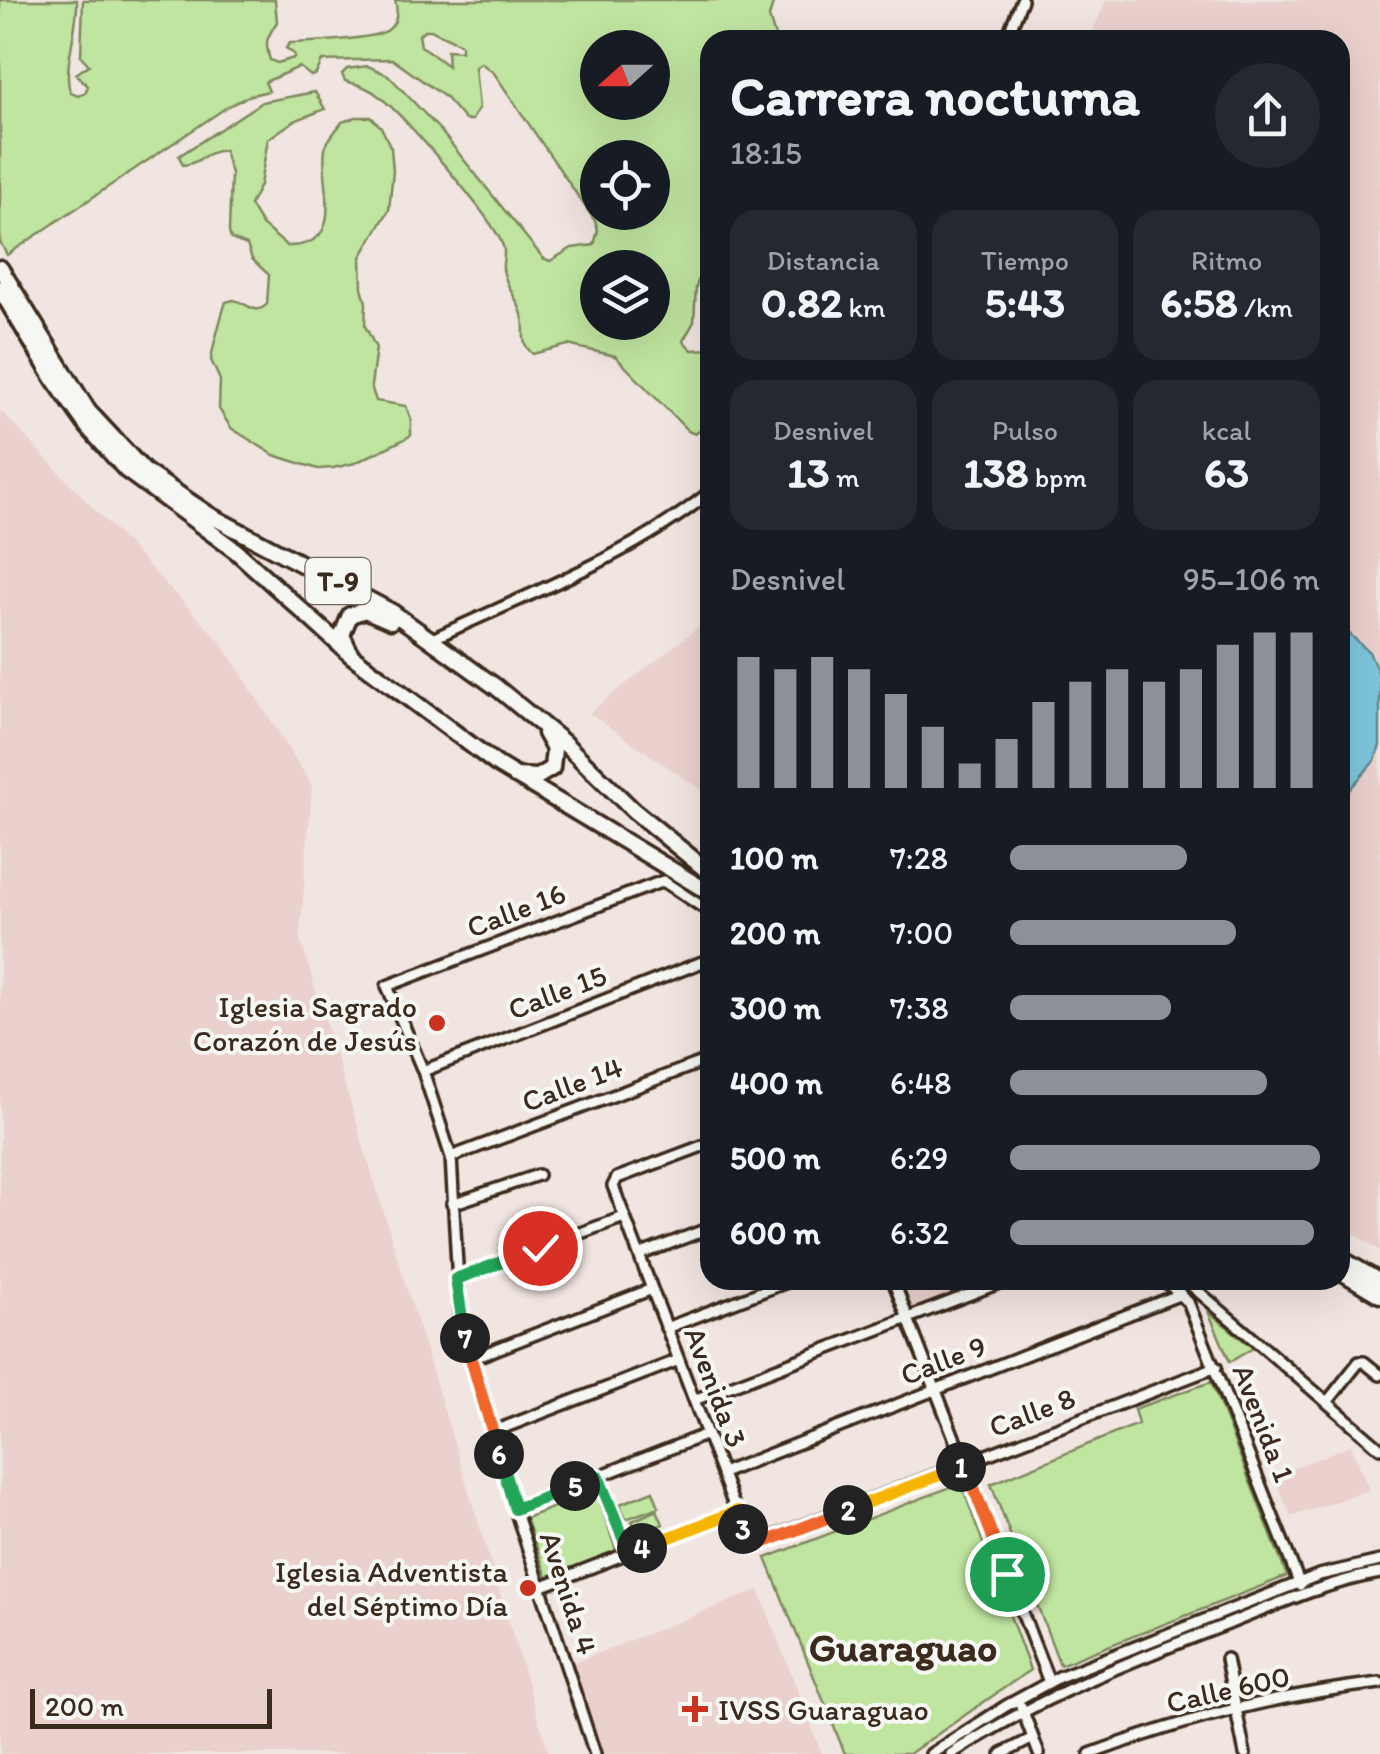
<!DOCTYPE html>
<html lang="es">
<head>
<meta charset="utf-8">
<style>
	body { margin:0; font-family:Itim,sans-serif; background:#242831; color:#f1f3f6; height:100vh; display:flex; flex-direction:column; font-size:38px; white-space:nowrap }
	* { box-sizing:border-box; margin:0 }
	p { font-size:32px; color:#9ea1a6 }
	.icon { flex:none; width:55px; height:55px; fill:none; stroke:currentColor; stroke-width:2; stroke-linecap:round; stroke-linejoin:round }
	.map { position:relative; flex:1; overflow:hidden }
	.drawer { position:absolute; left:700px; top:30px; width:650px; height:1260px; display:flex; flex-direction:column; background:#171b24; border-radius:30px; box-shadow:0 10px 40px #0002 }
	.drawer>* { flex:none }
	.needle { width:65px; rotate:249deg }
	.buttons { position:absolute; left:580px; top:30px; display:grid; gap:20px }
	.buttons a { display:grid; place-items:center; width:90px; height:90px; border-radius:50%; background:#171b24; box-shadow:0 10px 40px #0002; font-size:50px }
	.scale { position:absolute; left:30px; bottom:25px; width:242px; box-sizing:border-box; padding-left:10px; border:5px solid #3b2a1e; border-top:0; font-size:28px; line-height:35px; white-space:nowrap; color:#3b2a1e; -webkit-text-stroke:8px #f6f6f2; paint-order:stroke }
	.pin { position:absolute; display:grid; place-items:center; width:85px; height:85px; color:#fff; margin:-42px; border:5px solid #fff; border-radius:50%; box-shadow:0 2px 10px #0007 }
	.km { position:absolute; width:50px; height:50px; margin:-25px; border-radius:50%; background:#222; color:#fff; font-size:28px; line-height:50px; text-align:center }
	.round { display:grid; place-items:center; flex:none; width:105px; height:105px; border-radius:52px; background:#242831 }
	.summary { display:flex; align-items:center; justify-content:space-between; height:170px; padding:0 30px }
	h1 { font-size:55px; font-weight:700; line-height:75px }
	.figures { display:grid; grid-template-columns:repeat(3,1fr); gap:15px; height:170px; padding:10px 30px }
	.figures div { display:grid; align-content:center; border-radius:25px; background:#242831; text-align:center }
	.figures b { font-size:42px; font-weight:700 }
	.figures small { font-size:28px; font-weight:400 }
	.figures p { font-size:28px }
	.chart { height:280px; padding:20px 30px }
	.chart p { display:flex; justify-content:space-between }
	.chart svg { width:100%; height:180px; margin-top:10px; stroke:#8c9099; stroke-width:6 }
	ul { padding:0 30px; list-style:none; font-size:32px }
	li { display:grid; grid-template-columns:160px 120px 1fr; align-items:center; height:75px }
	li i { height:25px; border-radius:12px; background:#8c9099 }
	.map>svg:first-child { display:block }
	.built { fill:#ebd1cd }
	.green { fill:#c0e5a0; stroke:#7e885f; stroke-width:2.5; fill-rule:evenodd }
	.water { fill:#7dc6dd; stroke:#638891; stroke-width:2.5 }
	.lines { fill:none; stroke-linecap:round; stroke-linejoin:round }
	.minor-casing { stroke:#3b2a1e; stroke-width:16 }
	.trunk-casing { stroke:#3b2a1e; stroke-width:21 }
	.minor { stroke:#f6f6f2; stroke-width:9 }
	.trunk { stroke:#f6f6f2; stroke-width:14 }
	.split-1-casing { stroke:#fff; stroke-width:20 }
	.split-2-casing { stroke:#fff; stroke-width:20 }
	.split-3-casing { stroke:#fff; stroke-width:20 }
	.split-4-casing { stroke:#fff; stroke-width:20 }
	.split-5-casing { stroke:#fff; stroke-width:20 }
	.split-6-casing { stroke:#fff; stroke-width:20 }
	.split-7-casing { stroke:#fff; stroke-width:20 }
	.split-8-casing { stroke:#fff; stroke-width:20 }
	.split-9-casing { stroke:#fff; stroke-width:20 }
	.split-1 { stroke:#f0652b; stroke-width:12 }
	.split-2 { stroke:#f5b400; stroke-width:12 }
	.split-3 { stroke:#f0652b; stroke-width:12 }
	.split-4 { stroke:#f5b400; stroke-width:12 }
	.split-5 { stroke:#22a559; stroke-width:12 }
	.split-6 { stroke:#22a559; stroke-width:12 }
	.split-7 { stroke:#f0652b; stroke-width:12 }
	.split-8 { stroke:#22a559; stroke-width:12 }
	.split-9 { stroke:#f5b400; stroke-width:12 }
	.poi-dot { fill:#c8321e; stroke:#f6f6f2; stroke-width:4 }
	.labels { text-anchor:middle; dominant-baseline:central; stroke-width:8; stroke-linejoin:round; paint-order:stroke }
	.shield { fill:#f6f6f2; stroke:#73675e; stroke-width:2.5 }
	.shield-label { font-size:28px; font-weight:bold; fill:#3b2a1e }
	.street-label { font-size:30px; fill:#3b2a1e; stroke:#f6f6f2 }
	.poi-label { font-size:30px; fill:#3b2a1e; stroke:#f6f6f2; text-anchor:end }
	.district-label { font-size:40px; font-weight:bold; fill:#3b2a1e; stroke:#f6f6f2 }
</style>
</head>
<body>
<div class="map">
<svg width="1380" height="1754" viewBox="0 0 1380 1754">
	<rect width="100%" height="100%" fill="#f1e5e1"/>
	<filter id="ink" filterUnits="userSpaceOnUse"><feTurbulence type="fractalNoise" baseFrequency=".01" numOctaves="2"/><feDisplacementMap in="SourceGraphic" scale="20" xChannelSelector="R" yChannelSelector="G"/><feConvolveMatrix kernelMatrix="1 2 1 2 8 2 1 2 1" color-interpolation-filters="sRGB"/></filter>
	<g filter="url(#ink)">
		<path class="built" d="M1106,0H1380V1251L1340,1224V40H1089Z
			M0,410L221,642L312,785L300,938L549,1754H0Z
			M710,618V796L589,713Z
			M902,1280H990L913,1309Z
			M1351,1445L1369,1490L1291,1517L1274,1476Z
			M759,1590L822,1754H601L570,1664Z"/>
		<path class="green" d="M0,0H77C79,26 61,73 71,93L78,96L85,93L88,86L76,74L89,65L81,56L83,0H275L277,22C267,38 264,40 270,60L277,63L294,58V54L286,48L290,43C310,42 374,40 388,30C398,22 398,11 395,0H774L769,17L776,40H710V246L696,287L694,322L683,341L692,350L710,349V423L695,434L688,431L615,356L568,345L533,354C519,342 526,335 523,319C521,302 505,287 503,269C502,261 506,254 503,246C494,219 405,117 380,97C370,88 358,84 345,81L342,74L347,69L368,66L388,75L440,130L543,258L550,261L572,248L594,245L598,230L595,221L494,73L481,63L475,67L479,108L472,120H465L445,97L392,59L322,61L316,74L311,76L299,67L265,82L269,91L251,95L227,107L7,255L0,242ZM424,30H431L461,44V51L447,50L448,66L421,46L419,35ZM598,48H652V102H598ZM598,158H652V212H598ZM598,268H652V322H598Z
			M315,92L325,109L294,121L268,139L260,185L250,205L262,225L287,246C350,246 319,184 325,149C327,139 337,130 342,122L356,117H371L381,127L391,148L393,171L389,210L361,257L362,287L366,303L365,326L376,348L371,386L376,401L406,406L411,420V435L405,439L355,463L333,468L318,469L274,455L231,428L219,409L220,380L211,360C212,350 223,310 226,302L233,300C247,302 255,317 267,304L269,275L252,259L247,245L231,239L229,232L231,173L224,151C207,149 199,165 183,165L179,156L262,102Z
			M1208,1311L1253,1348L1230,1362Z
			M1211,1382L1287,1576L1060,1665L991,1484L1138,1424L1134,1409Z
			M961,1483L1030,1670L909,1754H845L766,1558Z
			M596,1491L617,1553L547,1577L526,1518Z
			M653,1491L659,1507L626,1519L620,1504Z
			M657,1510L663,1524L638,1534L632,1521Z"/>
		<path class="water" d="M1340,625L1369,652L1380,676V746L1375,760L1345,795H1340Z"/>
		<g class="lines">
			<defs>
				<path id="minor" d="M1006,40L1022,0
					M430,640C523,596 629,558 710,492
					M423,1071L710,959
					M710,1143L617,1178L613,1186L747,1540L752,1545L1216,1367
					M451,1157L710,1059
					M452,1204L538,1175
					M639,1255L710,1228
					M456,1279L624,1217
					M893,1280L1049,1682
					M1164,1280L1188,1302L1300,1585
					M1185,1280L1380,1448
					M666,1328L792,1280
					M471,1359L652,1289
					M694,1400L1007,1280
					M1328,1401L1359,1362H1364L1380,1375
					M492,1432L679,1360
					M722,1473L1181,1294
					M598,1477L629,1553
					M515,1509L707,1434
					M540,1587L737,1511
					M1226,1659L1245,1754
					M1021,1706L1039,1754
					M595,1754L515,1509L460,1319L451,1157L423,1071L387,986L663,881L710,912
					M931,1754L1006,1706L1059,1677L1319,1575L1380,1561
					M951,1754C1038,1698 1132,1660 1228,1624C1278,1604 1327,1582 1380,1573
					M1002,1754L1033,1738
					M1090,1754C1182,1720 1283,1694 1380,1683"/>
				<path id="trunk" d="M0,268L88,411L144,471L211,516L392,612L496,687L563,742L633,810L710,873
					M0,289L55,381L87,426L126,470L236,551L352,656L498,765L710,893
					M349,650L342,635L350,615L365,610L391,621
					M515,776L537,777L552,768L554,749L545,733
					M1340,1258L1380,1282
					M1340,1271L1380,1295"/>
			</defs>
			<use href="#minor" class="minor-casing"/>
			<use href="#trunk" class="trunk-casing"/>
			<use href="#minor" class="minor"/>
			<use href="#trunk" class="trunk"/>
		</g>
	</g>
	<g class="lines" filter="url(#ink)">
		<defs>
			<path id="split-1" d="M961,1467L965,1465L1007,1574"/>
			<path id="split-2" d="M848,1510L961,1467"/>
			<path id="split-3" d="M743,1529L747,1540L755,1546L848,1510"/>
			<path id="split-4" d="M642,1548L737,1511L743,1529"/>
			<path id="split-5" d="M575,1486L598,1476L629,1553L642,1548"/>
			<path id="split-6" d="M499,1454L515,1509L575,1486"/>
			<path id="split-7" d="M465,1338L499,1454"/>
			<path id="split-8" d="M465,1338L456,1279L513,1258"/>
			<path id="split-9" d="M513,1258L540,1248"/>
		</defs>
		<use href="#split-1" class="split-1-casing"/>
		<use href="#split-2" class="split-2-casing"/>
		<use href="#split-3" class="split-3-casing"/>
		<use href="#split-4" class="split-4-casing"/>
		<use href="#split-5" class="split-5-casing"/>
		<use href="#split-6" class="split-6-casing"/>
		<use href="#split-7" class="split-7-casing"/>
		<use href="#split-8" class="split-8-casing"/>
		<use href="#split-9" class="split-9-casing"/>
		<use href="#split-1" class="split-1"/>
		<use href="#split-2" class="split-2"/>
		<use href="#split-3" class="split-3"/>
		<use href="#split-4" class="split-4"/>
		<use href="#split-5" class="split-5"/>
		<use href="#split-6" class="split-6"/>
		<use href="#split-7" class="split-7"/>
		<use href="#split-8" class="split-8"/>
		<use href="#split-9" class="split-9"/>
	</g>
	<g class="poi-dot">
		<circle cx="437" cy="1023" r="10"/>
		<circle cx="528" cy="1588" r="10"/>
		<path d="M690 1694h10v10h10v10h-10v10h-10v-10h-10v-10h10z"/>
	</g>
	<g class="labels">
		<rect class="shield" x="305.5" y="558" width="65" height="46" rx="8"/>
		<g class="shield-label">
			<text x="338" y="581">T-9</text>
		</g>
		<g class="street-label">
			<text transform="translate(516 910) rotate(-21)">Calle 16</text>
			<text transform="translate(557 992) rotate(-21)">Calle 15</text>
			<text transform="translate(572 1084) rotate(-21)">Calle 14</text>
			<text transform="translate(943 1360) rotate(-21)">Calle 9</text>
			<text transform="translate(716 1387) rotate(69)">Avenida 3</text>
			<text transform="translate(1032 1412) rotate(-21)">Calle 8</text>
			<text transform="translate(1264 1423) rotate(69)">Avenida 1</text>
			<text transform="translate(569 1593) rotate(72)">Avenida 4</text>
			<text transform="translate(1228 1689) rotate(-13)">Calle 600</text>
		</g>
		<g class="poi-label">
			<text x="417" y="1006">Iglesia Sagrado<tspan x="417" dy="34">Corazón de Jesús</tspan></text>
			<text x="508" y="1571">Iglesia Adventista<tspan x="508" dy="34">del Séptimo Día</tspan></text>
			<text x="718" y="1709" text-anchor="start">IVSS Guaraguao</text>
		</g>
		<g class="district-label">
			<text x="903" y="1647">Guaraguao</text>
		</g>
	</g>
</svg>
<div class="buttons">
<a><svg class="needle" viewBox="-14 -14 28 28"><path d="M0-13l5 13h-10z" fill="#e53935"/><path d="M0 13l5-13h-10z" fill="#9ea1a6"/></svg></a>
<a><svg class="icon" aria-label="locate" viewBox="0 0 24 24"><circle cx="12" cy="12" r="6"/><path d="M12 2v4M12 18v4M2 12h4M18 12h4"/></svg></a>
<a><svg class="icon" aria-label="layers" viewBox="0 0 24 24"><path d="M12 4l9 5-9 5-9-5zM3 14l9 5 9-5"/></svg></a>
</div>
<div class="scale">200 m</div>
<div class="pin" style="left:1007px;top:1574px;background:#1e9e55"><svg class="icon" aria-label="arrive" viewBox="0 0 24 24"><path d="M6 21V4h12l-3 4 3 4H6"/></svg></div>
<div class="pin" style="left:540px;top:1248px;background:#d93025"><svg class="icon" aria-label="check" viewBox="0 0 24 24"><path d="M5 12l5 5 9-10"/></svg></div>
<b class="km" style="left:961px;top:1467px">1</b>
<b class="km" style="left:848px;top:1510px">2</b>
<b class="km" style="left:743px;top:1529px">3</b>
<b class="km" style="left:642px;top:1548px">4</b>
<b class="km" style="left:575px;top:1486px">5</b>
<b class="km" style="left:499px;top:1454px">6</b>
<b class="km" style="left:465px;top:1338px">7</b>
<section class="drawer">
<div class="summary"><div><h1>Carrera nocturna</h1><p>18:15</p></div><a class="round"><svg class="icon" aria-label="share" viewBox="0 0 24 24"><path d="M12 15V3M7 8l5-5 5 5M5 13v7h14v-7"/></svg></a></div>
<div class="figures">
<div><p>Distancia</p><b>0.82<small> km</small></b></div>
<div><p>Tiempo</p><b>5:43</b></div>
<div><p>Ritmo</p><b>6:58<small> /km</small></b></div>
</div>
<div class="figures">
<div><p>Desnivel</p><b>13<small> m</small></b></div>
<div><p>Pulso</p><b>138<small> bpm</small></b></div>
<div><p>kcal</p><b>63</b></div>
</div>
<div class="chart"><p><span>Desnivel</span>95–106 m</p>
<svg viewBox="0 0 160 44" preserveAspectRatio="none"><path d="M5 44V12M15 44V15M25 44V12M35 44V15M45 44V21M55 44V29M65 44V38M75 44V32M85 44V23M95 44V18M105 44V15M115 44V18M125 44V15M135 44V9M145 44V6M155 44V6"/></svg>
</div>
<ul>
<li><b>100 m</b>7:28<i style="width:57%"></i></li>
<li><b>200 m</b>7:00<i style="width:73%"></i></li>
<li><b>300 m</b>7:38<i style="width:52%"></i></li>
<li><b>400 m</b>6:48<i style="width:83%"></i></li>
<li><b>500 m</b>6:29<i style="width:100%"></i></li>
<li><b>600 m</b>6:32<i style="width:98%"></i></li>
</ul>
</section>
</div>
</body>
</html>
